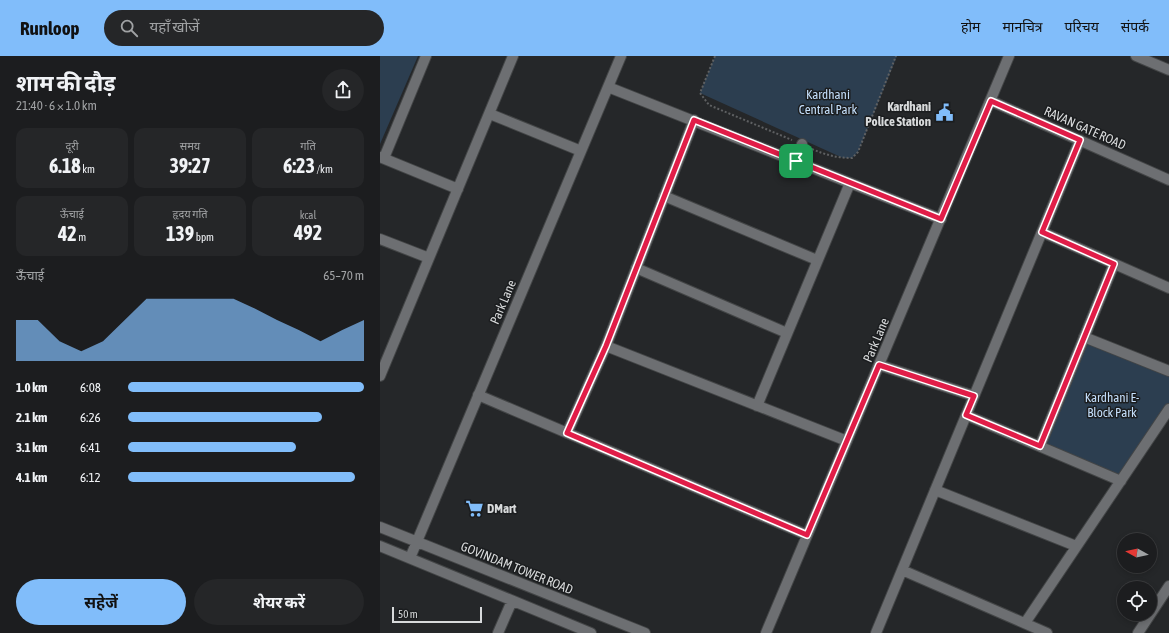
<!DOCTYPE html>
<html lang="hi">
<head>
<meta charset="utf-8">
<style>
	body { margin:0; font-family:"Asap Condensed","Noto Sans Devanagari",sans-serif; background:#252628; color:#f1f3f6; height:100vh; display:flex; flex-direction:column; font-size:15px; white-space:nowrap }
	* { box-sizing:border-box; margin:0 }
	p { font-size:13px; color:#a0a2a4 }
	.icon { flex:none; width:22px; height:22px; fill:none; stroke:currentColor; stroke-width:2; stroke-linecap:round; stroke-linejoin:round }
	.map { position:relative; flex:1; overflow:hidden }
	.panel { display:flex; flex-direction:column; background:#1c1d1f; width:380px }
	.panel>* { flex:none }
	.needle { width:26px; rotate:278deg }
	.fabs { position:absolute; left:737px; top:477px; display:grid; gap:8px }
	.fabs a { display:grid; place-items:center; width:40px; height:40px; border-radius:50%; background:#1c1d1f; box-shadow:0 2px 6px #0003,0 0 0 1px #3a3b3d; font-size:20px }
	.scale { position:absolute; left:12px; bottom:10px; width:90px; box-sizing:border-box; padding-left:4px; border:2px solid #d8dadb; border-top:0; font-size:11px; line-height:14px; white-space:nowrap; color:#d8dadb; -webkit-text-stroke:3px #1b1d1f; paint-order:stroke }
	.pin { position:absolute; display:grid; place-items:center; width:34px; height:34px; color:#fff; margin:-17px; border-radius:8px; box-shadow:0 2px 6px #0006 }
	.round { display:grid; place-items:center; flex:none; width:42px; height:42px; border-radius:21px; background:#252628 }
	.summary { display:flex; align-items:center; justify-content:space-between; height:68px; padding:0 16px }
	h1 { font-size:22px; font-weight:700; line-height:30px }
	.metrics { display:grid; grid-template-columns:repeat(3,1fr); gap:6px; height:68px; padding:4px 16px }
	.metrics div { display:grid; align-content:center; border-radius:10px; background:#252628; text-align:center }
	.metrics b { font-size:20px; font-weight:700 }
	.metrics small { font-size:11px; font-weight:400 }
	.metrics p { font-size:11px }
	.chart { height:112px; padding:8px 16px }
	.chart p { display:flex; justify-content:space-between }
	.chart svg { width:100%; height:72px; margin-top:4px; fill:#81bdfa; opacity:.7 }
	.primary-button { display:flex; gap:8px; margin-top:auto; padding:8px 16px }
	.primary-button a { flex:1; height:46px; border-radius:24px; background:#81bdfa; color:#111; font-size:16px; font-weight:700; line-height:46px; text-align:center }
	.primary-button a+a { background:#252628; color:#f1f3f6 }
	ul { padding:0 16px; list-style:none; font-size:13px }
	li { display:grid; grid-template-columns:64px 48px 1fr; align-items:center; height:30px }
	li i { height:10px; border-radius:5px; background:#81bdfa }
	header { display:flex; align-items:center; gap:24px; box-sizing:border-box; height:56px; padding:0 20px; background:#81bdfa; color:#111 }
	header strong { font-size:19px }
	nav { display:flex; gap:22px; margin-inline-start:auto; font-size:14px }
	.search { width:280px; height:36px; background:#252628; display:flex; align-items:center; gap:10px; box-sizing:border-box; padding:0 14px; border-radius:22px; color:#a0a2a4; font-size:15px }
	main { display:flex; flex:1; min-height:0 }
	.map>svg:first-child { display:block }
	.park { fill:#2c3e50 }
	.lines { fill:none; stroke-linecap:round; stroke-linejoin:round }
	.minor-casing { stroke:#434546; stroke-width:12 }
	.path { stroke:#5e6062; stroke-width:2; stroke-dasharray:2 2; stroke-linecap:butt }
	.minor { stroke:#6d6f72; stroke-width:10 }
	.route-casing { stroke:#fff; stroke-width:8 }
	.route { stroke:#e11d48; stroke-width:5 }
	.labels { text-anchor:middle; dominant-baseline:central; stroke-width:3; stroke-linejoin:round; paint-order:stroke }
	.park-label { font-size:13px; fill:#c3ddf9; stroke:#1b1d1f }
	.poi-label { font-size:13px; font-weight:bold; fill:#d8dadb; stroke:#1b1d1f; text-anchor:end }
	.street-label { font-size:13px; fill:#d8dadb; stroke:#1b1d1f }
</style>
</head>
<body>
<header>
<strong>Runloop</strong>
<div class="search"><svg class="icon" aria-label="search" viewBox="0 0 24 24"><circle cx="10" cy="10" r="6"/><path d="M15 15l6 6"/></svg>यहाँ खोजें</div>
<nav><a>होम</a><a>मानचित्र</a><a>परिचय</a><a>संपर्क</a></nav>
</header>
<main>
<section class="panel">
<div class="summary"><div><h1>शाम की दौड़</h1><p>21:40 · 6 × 1.0 km</p></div><a class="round"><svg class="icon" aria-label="share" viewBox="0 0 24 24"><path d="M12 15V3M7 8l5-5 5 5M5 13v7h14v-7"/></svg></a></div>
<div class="metrics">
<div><p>दूरी</p><b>6.18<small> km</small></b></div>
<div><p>समय</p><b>39:27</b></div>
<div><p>गति</p><b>6:23<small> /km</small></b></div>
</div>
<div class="metrics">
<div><p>ऊँचाई</p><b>42<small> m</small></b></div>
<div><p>हृदय गति</p><b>139<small> bpm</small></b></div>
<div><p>kcal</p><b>492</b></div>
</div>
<div class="chart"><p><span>ऊँचाई</span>65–70 m</p>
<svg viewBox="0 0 160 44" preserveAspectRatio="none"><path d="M0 44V19L10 19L20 32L30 38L40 32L50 19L60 6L70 6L80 6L90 6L100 6L110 12L120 19L130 25L140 32L150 25L160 19V44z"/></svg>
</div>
<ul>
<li><b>1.0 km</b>6:08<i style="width:100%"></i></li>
<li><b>2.1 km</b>6:26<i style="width:82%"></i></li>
<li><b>3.1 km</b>6:41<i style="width:71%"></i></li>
<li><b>4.1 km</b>6:12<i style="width:96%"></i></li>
</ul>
<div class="primary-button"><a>सहेजें</a><a>शेयर करें</a></div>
</section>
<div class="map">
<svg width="789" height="577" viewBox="0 0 789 577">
	<rect width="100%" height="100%" fill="#252729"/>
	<path class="park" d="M0,0H38L0,88Z
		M335,0H517L478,96L472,102H463L320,37Z
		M704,281L789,315V353L741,425L660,390Z"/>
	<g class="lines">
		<defs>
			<path id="minor" d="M756,0L789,14
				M228,31L561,163
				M611,45L789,124
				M110,58L201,95
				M0,101L78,133
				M4,102L46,0
				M416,105L422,88
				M284,140L437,204
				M662,176L789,232
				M0,183L49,202
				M256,212L407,277
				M704,281L789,315
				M226,290L467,385
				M499,309L594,340
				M0,320L133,0
				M98,339L427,479
				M377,350L470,127
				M586,359L741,425
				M187,377L226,290L314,64
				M660,390L734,208
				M555,434L696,490
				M0,471L265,577
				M0,490L211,577
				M30,502L241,0
				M522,514L667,577
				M645,567L789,353
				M118,577L132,545
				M386,577L629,0
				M496,577L700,84
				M758,577L789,530"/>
		</defs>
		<use href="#minor" class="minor-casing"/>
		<path class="path" d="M335,0L320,37L329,49L412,84
			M432,93C446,99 457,102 472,102L478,96L516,0"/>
		<use href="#minor" class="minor"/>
	</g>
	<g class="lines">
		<defs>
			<path id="route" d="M611,45L700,84L662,176L734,208L660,390L586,359L594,340L499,309L427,479L187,377L226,290L314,64L561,163Z"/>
		</defs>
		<use href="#route" class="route-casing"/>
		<use href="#route" class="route"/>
	</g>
	<defs>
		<symbol id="civic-bare" viewBox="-9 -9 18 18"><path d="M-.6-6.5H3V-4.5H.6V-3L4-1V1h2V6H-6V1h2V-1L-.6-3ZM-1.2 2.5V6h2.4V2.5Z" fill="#81bdfa" stroke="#1b1d1f" stroke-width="2.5" paint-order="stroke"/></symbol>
		<symbol id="supermarket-bare" viewBox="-9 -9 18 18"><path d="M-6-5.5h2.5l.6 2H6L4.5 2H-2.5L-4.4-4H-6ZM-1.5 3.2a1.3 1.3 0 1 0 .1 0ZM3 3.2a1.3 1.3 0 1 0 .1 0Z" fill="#81bdfa" stroke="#1b1d1f" stroke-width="2.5" paint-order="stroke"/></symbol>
	</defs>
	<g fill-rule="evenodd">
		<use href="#civic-bare" x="552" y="44" width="25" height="25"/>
		<use href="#supermarket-bare" x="82" y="440" width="25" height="25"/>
	</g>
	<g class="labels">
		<g class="park-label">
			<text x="448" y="38">Kardhani<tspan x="448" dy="15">Central Park</tspan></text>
			<text x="732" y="341">Kardhani E-<tspan x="732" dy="15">Block Park</tspan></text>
		</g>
		<g class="poi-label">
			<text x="551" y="50">Kardhani<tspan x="551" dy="15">Police Station</tspan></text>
			<text x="107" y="452" text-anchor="start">DMart</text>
		</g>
		<g class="street-label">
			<text transform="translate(705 72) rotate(24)">RAVAN GATE ROAD</text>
			<text transform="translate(123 246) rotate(-67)">Park Lane</text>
			<text transform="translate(496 284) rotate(-67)">Park Lane</text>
			<text transform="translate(137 512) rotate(22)">GOVINDAM TOWER ROAD</text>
		</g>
	</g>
</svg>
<div class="fabs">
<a><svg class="needle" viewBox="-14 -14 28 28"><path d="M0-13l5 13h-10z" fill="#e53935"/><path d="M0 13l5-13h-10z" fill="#a0a2a4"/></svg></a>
<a><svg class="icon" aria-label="locate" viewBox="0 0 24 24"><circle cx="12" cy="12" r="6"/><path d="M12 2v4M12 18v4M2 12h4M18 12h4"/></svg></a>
</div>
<div class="scale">50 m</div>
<div class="pin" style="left:416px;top:105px;background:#1e9e55"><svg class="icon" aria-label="arrive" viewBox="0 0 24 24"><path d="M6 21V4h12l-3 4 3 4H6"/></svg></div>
</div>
</main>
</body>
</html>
